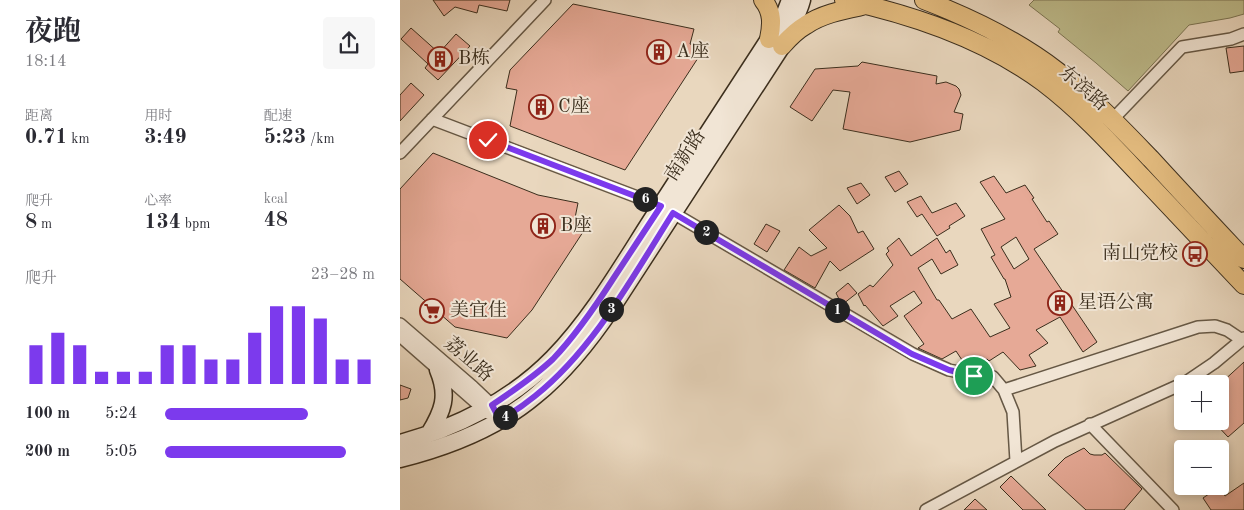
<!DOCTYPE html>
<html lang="zh">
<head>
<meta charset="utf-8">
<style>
	body { margin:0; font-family:"Old Standard TT","Noto Serif SC",serif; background:#f7f7f7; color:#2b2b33; height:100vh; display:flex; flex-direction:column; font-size:19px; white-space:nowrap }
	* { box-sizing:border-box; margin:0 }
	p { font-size:16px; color:#7c7c81 }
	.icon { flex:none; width:28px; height:28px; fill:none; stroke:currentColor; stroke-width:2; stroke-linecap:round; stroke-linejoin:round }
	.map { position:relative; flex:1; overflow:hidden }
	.details { display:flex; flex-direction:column; background:#fff; width:400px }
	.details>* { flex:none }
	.buttons { position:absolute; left:774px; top:375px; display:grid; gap:10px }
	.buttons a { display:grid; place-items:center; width:55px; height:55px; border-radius:5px; background:#fff; box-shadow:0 2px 8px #0003; font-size:25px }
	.pin { position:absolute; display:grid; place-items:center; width:42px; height:42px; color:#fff; margin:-21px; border:2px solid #fff; border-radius:50%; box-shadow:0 1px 5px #0007 }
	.km { position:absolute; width:25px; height:25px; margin:-12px; border-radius:50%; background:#222; color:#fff; font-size:14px; line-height:25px; text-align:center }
	.round { display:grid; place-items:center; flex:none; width:52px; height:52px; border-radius:5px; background:#f7f7f7 }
	.headline { display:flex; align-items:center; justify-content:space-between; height:85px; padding:0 25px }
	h1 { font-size:28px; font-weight:700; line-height:38px }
	.metrics { display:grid; grid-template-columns:repeat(3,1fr); gap:8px; height:85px; padding:5px 25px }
	.metrics div { display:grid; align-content:center }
	.metrics b { font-size:21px; font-weight:700 }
	.metrics small { font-size:14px; font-weight:400 }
	.metrics p { font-size:14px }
	.chart { height:140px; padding:10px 25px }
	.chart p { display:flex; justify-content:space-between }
	.chart svg { width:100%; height:90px; margin-top:5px; stroke:#7c3aed; stroke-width:6 }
	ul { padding:0 25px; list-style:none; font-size:16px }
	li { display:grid; grid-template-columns:80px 60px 1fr; align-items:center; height:38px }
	li i { height:12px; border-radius:6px; background:#7c3aed }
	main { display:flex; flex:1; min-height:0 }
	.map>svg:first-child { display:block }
	.green { fill:#bebc8c; stroke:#7c7554 }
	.building { fill:#e6a996; stroke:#3b2e1d; fill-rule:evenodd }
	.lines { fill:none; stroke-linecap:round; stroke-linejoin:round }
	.street-casing { stroke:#665845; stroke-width:14 }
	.secondary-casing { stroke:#3b2e1d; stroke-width:19 }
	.primary-casing { stroke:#3b2e1d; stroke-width:20 }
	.street { stroke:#f1e5d5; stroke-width:11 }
	.secondary { stroke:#f1e5d5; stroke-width:16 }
	.primary { stroke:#e4bc7f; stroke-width:18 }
	.route-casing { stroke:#fff; stroke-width:10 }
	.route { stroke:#7c3aed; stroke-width:6 }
	.labels { text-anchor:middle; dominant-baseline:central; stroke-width:4; stroke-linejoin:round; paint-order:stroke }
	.poi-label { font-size:19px; fill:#3b2e1d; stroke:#f1e5d5; text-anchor:start }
	.street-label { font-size:19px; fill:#3b2e1d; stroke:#f1e5d5 }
</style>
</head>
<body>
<main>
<section class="details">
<div class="headline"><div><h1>夜跑</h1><p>18:14</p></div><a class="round"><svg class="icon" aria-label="share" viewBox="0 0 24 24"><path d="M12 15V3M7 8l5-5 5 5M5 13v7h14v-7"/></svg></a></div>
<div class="metrics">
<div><p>距离</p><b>0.71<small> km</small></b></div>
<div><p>用时</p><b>3:49</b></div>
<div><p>配速</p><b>5:23<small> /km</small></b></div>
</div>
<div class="metrics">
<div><p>爬升</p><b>8<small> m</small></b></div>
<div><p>心率</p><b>134<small> bpm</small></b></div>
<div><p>kcal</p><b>48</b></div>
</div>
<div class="chart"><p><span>爬升</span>23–28 m</p>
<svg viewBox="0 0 160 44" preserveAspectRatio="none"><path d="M5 44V25M15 44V19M25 44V25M35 44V38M45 44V38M55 44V38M65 44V25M75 44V25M85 44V32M95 44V32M105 44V19M115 44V6M125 44V6M135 44V12M145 44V32M155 44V32"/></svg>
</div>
<ul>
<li><b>100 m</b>5:24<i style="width:68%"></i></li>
<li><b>200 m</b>5:05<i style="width:86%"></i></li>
</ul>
</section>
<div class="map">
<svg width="844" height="510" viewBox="0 0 844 510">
	<rect width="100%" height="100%" fill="#e9d7be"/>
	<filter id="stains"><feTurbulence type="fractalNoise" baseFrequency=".004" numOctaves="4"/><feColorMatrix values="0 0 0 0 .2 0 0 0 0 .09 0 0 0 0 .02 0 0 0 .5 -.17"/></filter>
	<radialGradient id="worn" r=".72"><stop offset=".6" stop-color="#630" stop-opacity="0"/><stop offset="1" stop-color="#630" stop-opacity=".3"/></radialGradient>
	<path class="green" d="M634,0H844V14L830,18L789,25L728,91L696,63L658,32L660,29L629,5Z"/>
	<path class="building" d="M33,0H110L107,11L79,5L77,13L55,7L44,16Z
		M173,4L294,29L290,44L301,46L298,58L225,170L110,126L117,90L106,88L110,70Z
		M11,28L39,53L56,34L70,46L38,80L25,68L28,64L1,39Z
		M844,46V71L830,73L826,48Z
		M462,62L537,76L536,84L546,82L556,86L559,89L561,95L554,112L563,114L560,130L510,142L443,129L450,92L433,90L412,121L390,107L415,69L458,66Z
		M11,83L24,95L0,121V95Z
		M33,153L138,195L178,203L175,218L185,220L183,232L132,310L107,338L55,327L0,279V189Z
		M499,171L508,184L495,192L485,177Z
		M594,176L606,193L625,185L634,198L632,199L647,222L649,221L658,234L634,249L697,342L683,352L660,317L636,330L648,343L629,355L636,366L620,370L603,352L589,361L587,359L575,367L566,366L556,351L542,359L518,348L524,344L504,316L522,303L514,291L490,306L498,316L483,326L465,305L464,306L458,294L470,285L473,287L493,265L486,254L489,251L487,248L499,238L511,256L537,238L546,253L550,250L558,265L541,274L532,259L518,268L537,300H539L552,319L571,309L590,337L610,328L594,304L611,297L605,279H604L591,257L595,255L581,229L605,219L580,182ZM616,237L629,259L614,269L601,247Z
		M461,183L470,195L457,204L447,188Z
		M521,196L532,213L556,203L565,216L549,226L550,228L537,236L522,214L517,217L507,202Z
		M439,205L450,216L458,233L463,231L474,249L440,271L430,261L415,288L384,270L399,247L411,256L427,248L409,230Z
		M366,224L380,231L367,252L354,244Z
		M448,283L457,293L443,304L441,303L436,293Z
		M844,362V423L828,437L813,421H820V384Z
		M0,385L11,389L8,398L0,400Z
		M684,448L690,454L694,455H702L705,453L742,489L724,510H686L648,475L665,458Z
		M611,476L646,510H623L600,487Z
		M844,483V510H811L803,498L819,487L825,496Z
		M575,499L587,510H564Z"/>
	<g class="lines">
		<defs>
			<path id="street" d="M32,119L261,206
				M713,119L782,47L831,39L844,34
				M0,153L145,0
				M273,213L513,354L549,370L574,375L593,377L604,390L798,327L815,326L827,330L842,340
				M0,324L73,387L92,405L95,410
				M0,336L88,413
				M783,384L814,363L844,338
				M604,390L613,412L616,461
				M690,424L773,510
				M526,510L655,441L782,384"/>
			<path id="secondary" d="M29,434C43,411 49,396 38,370
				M0,443C56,428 112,400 153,358C193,317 223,264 254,216C292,157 330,98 369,39L385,13L390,0
				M0,459C48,447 97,428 135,396C166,371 191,339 213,306L382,46C388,30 398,16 402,0"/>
			<path id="primary" d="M363,0C373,12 372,25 369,39
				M444,0C514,15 586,40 643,82C680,110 711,144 742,177C776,213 810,249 844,285
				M524,0C571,18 617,40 657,71C692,97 721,128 751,159C782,193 813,226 844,259
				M382,46C389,38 397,30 406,25C422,14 443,10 462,6"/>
		</defs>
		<use href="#street" class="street-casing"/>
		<use href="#secondary" class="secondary-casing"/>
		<use href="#primary" class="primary-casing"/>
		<use href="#street" class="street"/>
		<use href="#secondary" class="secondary"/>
		<use href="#primary" class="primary"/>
	</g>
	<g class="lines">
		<defs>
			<path id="route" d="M88,140L261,206C245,230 229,255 213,279C195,307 176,335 153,359C135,376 113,391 92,405L100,420C112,413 124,405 135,396C194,349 233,276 273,213L512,354L549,370L574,376"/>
		</defs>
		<use href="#route" class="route-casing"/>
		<use href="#route" class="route"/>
	</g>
	<defs>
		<symbol id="building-ring" viewBox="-11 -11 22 22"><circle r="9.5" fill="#f1e5d5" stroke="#8f2418" stroke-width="1.5"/><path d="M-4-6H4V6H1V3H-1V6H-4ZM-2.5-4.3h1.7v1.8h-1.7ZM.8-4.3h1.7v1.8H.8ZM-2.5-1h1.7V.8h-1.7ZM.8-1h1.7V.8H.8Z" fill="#8f2418"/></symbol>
		<symbol id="bus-ring" viewBox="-11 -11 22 22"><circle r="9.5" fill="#f1e5d5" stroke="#8f2418" stroke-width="1.5"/><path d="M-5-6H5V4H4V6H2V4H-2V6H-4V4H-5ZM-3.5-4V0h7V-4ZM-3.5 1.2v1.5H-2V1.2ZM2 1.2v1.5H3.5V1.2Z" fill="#8f2418"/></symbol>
		<symbol id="supermarket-ring" viewBox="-11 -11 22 22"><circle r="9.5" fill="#f1e5d5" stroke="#8f2418" stroke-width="1.5"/><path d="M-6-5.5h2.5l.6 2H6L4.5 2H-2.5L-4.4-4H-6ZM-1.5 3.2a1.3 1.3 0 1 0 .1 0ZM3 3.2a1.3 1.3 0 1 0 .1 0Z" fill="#8f2418"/></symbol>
	</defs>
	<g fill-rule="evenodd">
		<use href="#building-ring" x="245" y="38" width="28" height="28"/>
		<use href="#building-ring" x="26" y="45" width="28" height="28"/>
		<use href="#building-ring" x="127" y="93" width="28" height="28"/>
		<use href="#building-ring" x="129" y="212" width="28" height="28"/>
		<use href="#bus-ring" x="781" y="240" width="28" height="28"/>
		<use href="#building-ring" x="646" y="289" width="28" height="28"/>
		<use href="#supermarket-ring" x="18" y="297" width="28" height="28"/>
	</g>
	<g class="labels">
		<g class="poi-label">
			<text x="276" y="52">A座</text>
			<text x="58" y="59">B栋</text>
			<text x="158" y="107">C座</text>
			<text x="160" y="226">B座</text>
			<text x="778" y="254" text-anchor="end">南山党校</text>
			<text x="678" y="303">星语公寓</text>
			<text x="50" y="311">美宜佳</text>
		</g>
		<g class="street-label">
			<text transform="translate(683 89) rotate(41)">东滨路</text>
			<text transform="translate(286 156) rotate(-57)">南新路</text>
			<text transform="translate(68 360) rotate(41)">荔业路</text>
		</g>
	</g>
	<rect width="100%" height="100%" filter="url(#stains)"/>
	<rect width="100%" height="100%" fill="url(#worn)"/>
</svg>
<div class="buttons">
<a>+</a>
<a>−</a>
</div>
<div class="pin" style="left:574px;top:376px;background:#1e9e55"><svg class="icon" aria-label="arrive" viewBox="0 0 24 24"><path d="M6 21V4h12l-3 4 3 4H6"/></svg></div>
<div class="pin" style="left:88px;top:140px;background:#d93025"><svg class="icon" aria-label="check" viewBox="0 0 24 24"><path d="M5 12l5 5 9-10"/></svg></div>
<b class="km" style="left:437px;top:310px">1</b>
<b class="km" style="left:306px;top:232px">2</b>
<b class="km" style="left:211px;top:309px">3</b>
<b class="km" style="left:105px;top:417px">4</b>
<b class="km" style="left:245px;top:199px">6</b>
</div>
</main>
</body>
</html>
